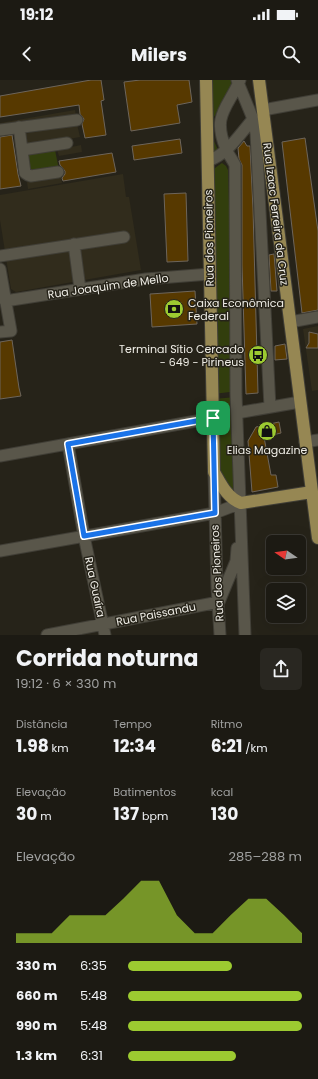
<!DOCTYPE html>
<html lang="pt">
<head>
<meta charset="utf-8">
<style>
	body { margin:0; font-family:Poppins,sans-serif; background:#292721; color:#f1f3f6; height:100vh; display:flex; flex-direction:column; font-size:15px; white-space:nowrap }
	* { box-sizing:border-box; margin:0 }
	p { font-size:13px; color:#a0a1a0 }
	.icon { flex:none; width:22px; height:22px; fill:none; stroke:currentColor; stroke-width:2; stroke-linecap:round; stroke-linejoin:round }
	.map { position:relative; height:555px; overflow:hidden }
	.details { display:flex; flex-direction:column; background:#1c1a13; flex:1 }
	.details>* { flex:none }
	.needle { width:26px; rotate:283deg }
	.fabs { position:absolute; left:266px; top:455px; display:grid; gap:8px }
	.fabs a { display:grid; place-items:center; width:40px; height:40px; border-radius:6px; background:#1c1a13; box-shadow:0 4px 16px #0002,0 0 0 1px #3a3833; font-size:20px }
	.pin { position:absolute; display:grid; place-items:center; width:34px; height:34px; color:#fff; margin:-17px; border-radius:8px; box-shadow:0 2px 6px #0006 }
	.round { display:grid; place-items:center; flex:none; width:42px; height:42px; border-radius:6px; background:#292721 }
	.overview { display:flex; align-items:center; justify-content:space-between; height:68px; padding:0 16px }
	h1 { font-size:22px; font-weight:700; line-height:30px }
	.metrics { display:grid; grid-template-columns:repeat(3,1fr); gap:6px; height:68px; padding:4px 16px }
	.metrics div { display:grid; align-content:center }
	.metrics b { font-size:17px; font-weight:700 }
	.metrics small { font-size:11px; font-weight:400 }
	.metrics p { font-size:11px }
	.chart { height:112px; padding:8px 16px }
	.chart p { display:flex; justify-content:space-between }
	.chart svg { width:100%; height:72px; margin-top:4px; fill:#9cca31; opacity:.7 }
	ul { padding:0 16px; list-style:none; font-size:13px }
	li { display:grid; grid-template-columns:64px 48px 1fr; align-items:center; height:30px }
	li i { height:10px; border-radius:5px; background:#9cca31 }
	.status { display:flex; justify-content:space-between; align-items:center; height:28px; padding:0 20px; background:#1c1a13; direction:ltr }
	.status svg { height:11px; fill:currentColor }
	header { display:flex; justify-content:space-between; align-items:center; height:52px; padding:0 16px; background:#1c1a13; font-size:18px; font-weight:700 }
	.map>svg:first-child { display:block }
	.built { fill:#312c1c }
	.green { fill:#323e0d }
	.building { fill:#573900; stroke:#6d655b }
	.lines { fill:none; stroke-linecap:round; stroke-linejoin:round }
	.minor-casing { stroke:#403e36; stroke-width:13 }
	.major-casing { stroke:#403e36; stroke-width:14 }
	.minor { stroke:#59564a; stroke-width:11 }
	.major { stroke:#968753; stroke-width:12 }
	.route-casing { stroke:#fff; stroke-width:8 }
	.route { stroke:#1a73e8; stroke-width:5 }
	.labels { text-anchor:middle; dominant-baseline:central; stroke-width:3; stroke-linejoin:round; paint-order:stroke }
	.street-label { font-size:11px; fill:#efede6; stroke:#262319 }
	.poi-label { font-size:11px; fill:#efede6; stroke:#262319; text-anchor:start }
</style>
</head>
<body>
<div class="status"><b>19:12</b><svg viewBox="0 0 49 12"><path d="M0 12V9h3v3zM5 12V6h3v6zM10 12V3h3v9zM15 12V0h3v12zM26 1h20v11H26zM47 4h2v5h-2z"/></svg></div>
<header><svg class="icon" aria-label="back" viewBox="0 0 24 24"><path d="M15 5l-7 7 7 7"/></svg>Milers<svg class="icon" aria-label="search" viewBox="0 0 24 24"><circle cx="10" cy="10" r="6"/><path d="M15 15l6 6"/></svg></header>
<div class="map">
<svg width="318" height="555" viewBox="0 0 318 555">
	<rect width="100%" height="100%" fill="#262319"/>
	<path class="built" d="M75,30L76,36L0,49V43Z
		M77,44L80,57L26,67L23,54Z
		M81,65L82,72L59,76L57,70Z
		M123,94L126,117H129L141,190L16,212L11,209L0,140V115Z
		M61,96L62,103L28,109L27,102Z
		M318,246V310L312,311L303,249Z"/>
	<path class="green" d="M210,0H232L235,3L214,37L213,59L218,70L211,73Z
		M55,70L59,90L29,95L25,75Z
		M222,83L226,86L228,90L233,267L230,275V312L213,314L208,93Z
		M236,317L240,420L214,391L213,319Z"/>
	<path class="building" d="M91,0H101L104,20L101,21L106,55L85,58L82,44L84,39L80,34L79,25L0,37V16Z
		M140,0H189L192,22L177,25L180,43L131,51L124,2Z
		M12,55L18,94L21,106L0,109V57Z
		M305,58L318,151V230L302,233L282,62Z
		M180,59L182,73L134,80L132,66Z
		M244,61L247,66H250L253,129L258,313L246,314L242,185V85L239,79L238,68Z
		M112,73L116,92L63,101L62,98L65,94V91L60,85L59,81Z
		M186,113L188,181L167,182L164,114Z
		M274,174L277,211H271L269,175Z
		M195,211L197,244L152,247L150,214Z
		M309,252L318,254V268H306L309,263Z
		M12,260L19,308L21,316L0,319V262Z
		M285,264L287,279L275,280V266Z
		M279,342L281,353L264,357L271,395H276L278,407L252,412L248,361L256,347Z"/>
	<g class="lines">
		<defs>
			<path id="minor" d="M237,0L253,39L256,53L270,327
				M240,0C227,29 212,35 226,69C228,74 232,79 235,85L236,314L245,555
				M263,30L318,20
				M19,47L25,93L28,95L31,96L58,92
				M0,50L77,40
				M22,70L67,63
				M208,81C228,74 239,55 253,39
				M74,164L80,209
				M0,176L124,157
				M0,189L11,251L0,252
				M5,221L146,199L210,194
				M290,242L318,237
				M237,333L300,322
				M305,362L318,360
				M68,364L84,456L105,555
				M0,376L213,338
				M214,392L217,506L220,555
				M0,471L215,433L241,423
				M219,522L236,481L237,468
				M47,555L219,522"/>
			<path id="major" d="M206,0L214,392C221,404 227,418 241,423L312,412
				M259,0L318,458"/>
		</defs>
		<use href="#minor" class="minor-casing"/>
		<use href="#major" class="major-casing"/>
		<use href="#minor" class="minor"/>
		<use href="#major" class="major"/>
	</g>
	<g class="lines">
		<defs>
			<path id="route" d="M213,338L215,433L84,456L68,364Z"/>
		</defs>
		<use href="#route" class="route-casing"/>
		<use href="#route" class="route"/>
	</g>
	<defs>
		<symbol id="bank-disc" viewBox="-11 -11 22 22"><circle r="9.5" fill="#9cca31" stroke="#262319"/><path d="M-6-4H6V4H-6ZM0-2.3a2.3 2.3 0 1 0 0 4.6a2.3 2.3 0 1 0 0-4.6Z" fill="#111"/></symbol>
		<symbol id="bus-disc" viewBox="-11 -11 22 22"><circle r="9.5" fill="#9cca31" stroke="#262319"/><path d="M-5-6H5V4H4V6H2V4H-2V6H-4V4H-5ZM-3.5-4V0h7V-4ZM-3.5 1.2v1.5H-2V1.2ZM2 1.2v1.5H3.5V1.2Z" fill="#111"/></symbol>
		<symbol id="shop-disc" viewBox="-11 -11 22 22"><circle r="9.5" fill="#9cca31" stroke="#262319"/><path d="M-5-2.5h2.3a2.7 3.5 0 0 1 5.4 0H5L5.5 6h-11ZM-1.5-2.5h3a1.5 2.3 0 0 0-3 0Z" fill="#111"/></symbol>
	</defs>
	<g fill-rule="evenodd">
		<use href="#bank-disc" x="163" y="218" width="22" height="22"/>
		<use href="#bus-disc" x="247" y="264" width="22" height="22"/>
		<use href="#shop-disc" x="256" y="340" width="22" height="22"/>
	</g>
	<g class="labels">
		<g class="street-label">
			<text transform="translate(276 134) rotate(83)">Rua Izaac Ferreira da Cruz</text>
			<text transform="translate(209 158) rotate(-91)">Rua dos Pioneiros</text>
			<text transform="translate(108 206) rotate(-8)">Rua Joaquim de Mello</text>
			<text transform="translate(217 493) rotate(-93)">Rua dos Pioneiros</text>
			<text transform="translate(95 507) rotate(78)">Rua Guaíra</text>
			<text transform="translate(156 534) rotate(-11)">Rua Paissandu</text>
		</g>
		<g class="poi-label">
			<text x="188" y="223">Caixa Econômica<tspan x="188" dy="13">Federal</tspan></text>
			<text x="244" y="269" text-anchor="end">Terminal Sítio Cercado<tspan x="244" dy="13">- 649 - Pirineus</tspan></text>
			<text x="267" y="370" text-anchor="middle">Elias Magazine</text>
		</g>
	</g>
</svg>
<div class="fabs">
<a><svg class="needle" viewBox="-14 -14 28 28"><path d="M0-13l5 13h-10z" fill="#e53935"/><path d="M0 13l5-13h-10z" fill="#a0a1a0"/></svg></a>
<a><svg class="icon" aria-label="layers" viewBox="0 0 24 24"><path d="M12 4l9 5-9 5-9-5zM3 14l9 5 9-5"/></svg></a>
</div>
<div class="pin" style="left:213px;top:338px;background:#1e9e55"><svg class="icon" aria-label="arrive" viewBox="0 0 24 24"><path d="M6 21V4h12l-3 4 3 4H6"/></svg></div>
</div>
<section class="details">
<div class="overview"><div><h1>Corrida noturna</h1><p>19:12 · 6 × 330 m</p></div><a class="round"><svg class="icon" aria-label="share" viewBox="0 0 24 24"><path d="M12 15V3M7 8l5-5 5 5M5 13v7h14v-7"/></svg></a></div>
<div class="metrics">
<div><p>Distância</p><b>1.98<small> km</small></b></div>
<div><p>Tempo</p><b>12:34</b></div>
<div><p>Ritmo</p><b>6:21<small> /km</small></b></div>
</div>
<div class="metrics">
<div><p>Elevação</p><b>30<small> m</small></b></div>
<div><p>Batimentos</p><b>137<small> bpm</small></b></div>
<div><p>kcal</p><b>130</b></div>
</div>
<div class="chart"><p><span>Elevação</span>285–288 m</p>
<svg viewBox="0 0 160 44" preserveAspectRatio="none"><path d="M0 44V38L10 38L20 38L30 27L40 27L50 27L60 17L70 6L80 6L90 27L100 38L110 38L120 27L130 17L140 17L150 27L160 38V44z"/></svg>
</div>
<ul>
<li><b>330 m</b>6:35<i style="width:60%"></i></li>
<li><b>660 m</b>5:48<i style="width:100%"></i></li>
<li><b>990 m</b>5:48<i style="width:100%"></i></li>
<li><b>1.3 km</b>6:31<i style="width:62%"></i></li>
</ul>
</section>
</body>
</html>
